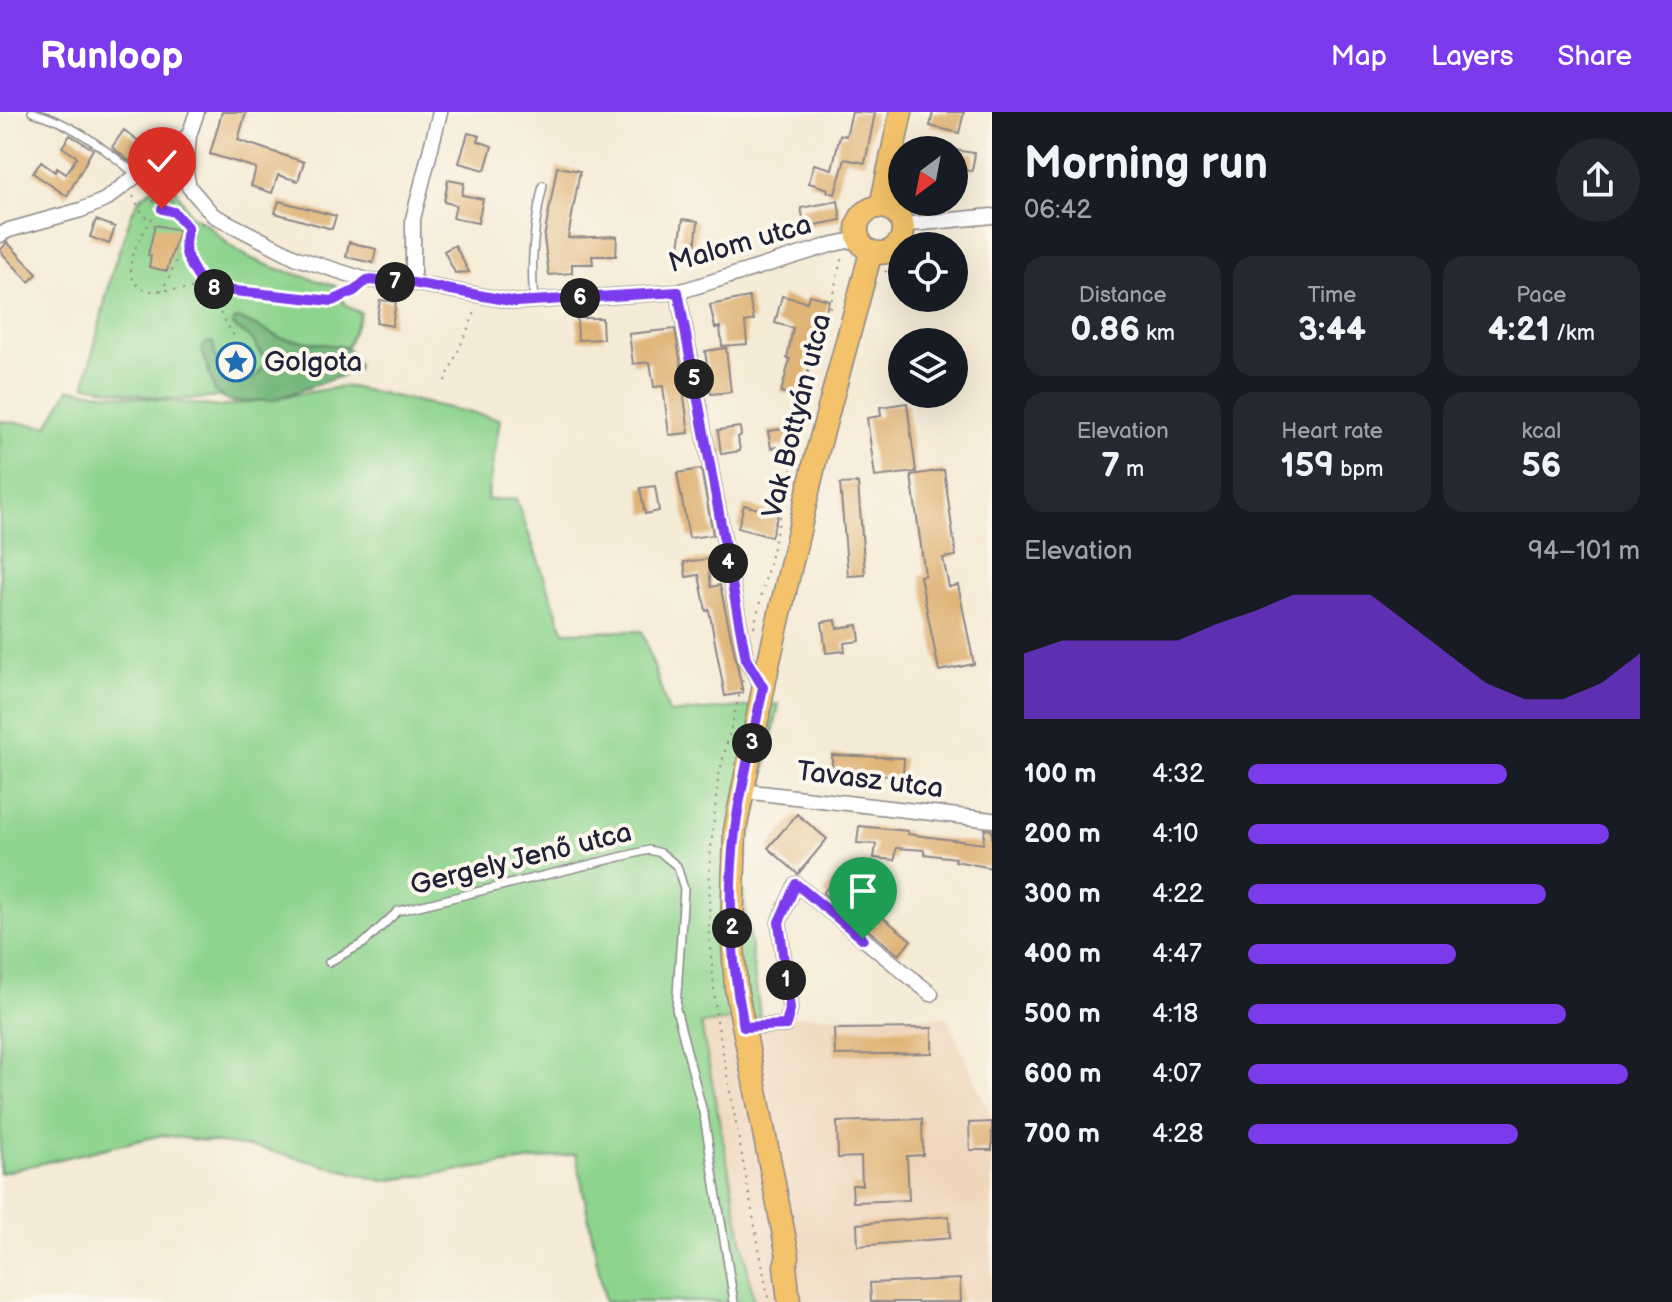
<!DOCTYPE html>
<html lang="en">
<head>
<meta charset="utf-8">
<style>
	body { margin:0; font-family:"Balsamiq Sans",sans-serif; background:#242831; color:#f1f3f6; height:100vh; display:flex; flex-direction:column; font-size:30px; white-space:nowrap }
	* { box-sizing:border-box; margin:0 }
	p { font-size:26px; color:#9ea1a6 }
	.icon { flex:none; width:44px; height:44px; fill:none; stroke:currentColor; stroke-width:2; stroke-linecap:round; stroke-linejoin:round }
	.map { position:relative; flex:1; overflow:hidden }
	.side { display:flex; flex-direction:column; background:#171b24; width:680px }
	.side>* { flex:none }
	.needle { width:52px; rotate:212deg }
	.buttons { position:absolute; left:888px; top:24px; display:grid; gap:16px }
	.buttons a { display:grid; place-items:center; width:80px; height:80px; border-radius:50%; background:#171b24; box-shadow:0 8px 32px #0002; font-size:40px }
	.pin { position:absolute; display:grid; place-items:center; width:68px; height:68px; color:#fff; margin:-82px -34px; border-radius:50% 50% 50% 0; rotate:-45deg; box-shadow:0 0 8px #0007 }
	.pin .icon { rotate:45deg }
	.km { position:absolute; width:40px; height:40px; margin:-20px; border-radius:50%; background:#222; color:#fff; font-size:22px; line-height:40px; text-align:center }
	.round { display:grid; place-items:center; flex:none; width:84px; height:84px; border-radius:42px; background:#242831 }
	.overview { display:flex; align-items:center; justify-content:space-between; height:136px; padding:0 32px }
	h1 { font-size:44px; font-weight:700; line-height:60px }
	.stats { display:grid; grid-template-columns:repeat(3,1fr); gap:12px; height:136px; padding:8px 32px }
	.stats div { display:grid; align-content:center; border-radius:20px; background:#242831; text-align:center }
	.stats b { font-size:34px; font-weight:700 }
	.stats small { font-size:22px; font-weight:400 }
	.stats p { font-size:22px }
	.chart { height:224px; padding:16px 32px }
	.chart p { display:flex; justify-content:space-between }
	.chart svg { width:100%; height:144px; margin-top:8px; fill:#7c3aed; opacity:.7 }
	ul { padding:0 32px; list-style:none; font-size:26px }
	li { display:grid; grid-template-columns:128px 96px 1fr; align-items:center; height:60px }
	li i { height:20px; border-radius:10px; background:#7c3aed }
	header { display:flex; align-items:center; gap:48px; box-sizing:border-box; height:112px; padding:0 40px; background:#7c3aed; color:#fff }
	header strong { font-size:38px }
	nav { display:flex; gap:44px; margin-inline-start:auto; font-size:28px }
	main { display:flex; flex:1; min-height:0 }
	.map>svg:first-child { display:block }
	.built { fill:#efd6bb }
	.green { fill:#8ed48e; stroke:#587b64; stroke-width:2 }
	.forest { fill:#72b679; stroke:#4a6c5a; stroke-width:2 }
	.building { fill:#e0b477 }
	.lines { fill:none; stroke-linecap:round; stroke-linejoin:round }
	.service-casing { stroke:#8c8688; stroke-width:10 }
	.minor-casing { stroke:#8c8688; stroke-width:17 }
	.primary-casing { stroke:#8c8688; stroke-width:25 }
	.path { stroke:#8c8688; stroke-width:2; stroke-dasharray:2 6; stroke-linecap:butt }
	.service { stroke:#fff; stroke-width:7 }
	.minor { stroke:#fff; stroke-width:14 }
	.primary { stroke:#f3c26a; stroke-width:22 }
	.route-casing { stroke:#fff; stroke-width:16 }
	.route { stroke:#7c3aed; stroke-width:10 }
	.labels { text-anchor:middle; dominant-baseline:central; stroke-width:8; stroke-linejoin:round; paint-order:stroke }
	.street-label { font-size:28px; fill:#22223b; stroke:#fbf7ec }
	.poi-label { font-size:28px; fill:#22223b; stroke:#fbf7ec; text-anchor:start }
</style>
</head>
<body>
<header>
<strong>Runloop</strong>
<nav><a>Map</a><a>Layers</a><a>Share</a></nav>
</header>
<main>
<div class="map">
<svg width="992" height="1190" viewBox="0 0 992 1190">
	<rect width="100%" height="100%" fill="#fbf7ec"/>
	<filter id="ink" filterUnits="userSpaceOnUse"><feTurbulence type="fractalNoise" baseFrequency=".0125" numOctaves="2"/><feDisplacementMap in="SourceGraphic" scale="16" xChannelSelector="R" yChannelSelector="G"/><feConvolveMatrix kernelMatrix="1 2 1 2 8 2 1 2 1" color-interpolation-filters="sRGB"/></filter>
	<filter id="wash" filterUnits="userSpaceOnUse"><feTurbulence type="fractalNoise" baseFrequency=".006" numOctaves="4" result="noise"/><feDisplacementMap in="SourceGraphic" scale="32" xChannelSelector="R" yChannelSelector="G"/><feGaussianBlur stdDeviation="1.8" result="paint"/><feColorMatrix in="noise" values="0 0 0 0 0 0 0 0 0 0 0 0 0 0 0 0 0 1.4 0 .05"/><feComposite in="paint" operator="in"/></filter>
	<g filter="url(#wash)">
		<rect width="100%" height="100%" fill="#f5ebd6"/>
		<path class="built" d="M760,904L947,905L992,1007V1190H754L700,912Z"/>
		<path class="green" d="M171,69L190,103L208,113L229,133L250,146L272,155L336,174L346,194L361,201L341,250C295,264 245,285 196,287C159,289 121,279 85,273L112,160L132,101L140,86L161,70Z
			M346,274L500,307L487,388L516,387L564,520L642,519L669,601L779,592L742,770L760,904L701,912L754,1190H605L576,1042L384,1069L263,1037L162,1023L0,1061V309L48,314L69,277L220,295Z"/>
		<path class="forest" d="M241,207L281,226L346,235L358,252L356,259L273,288L231,290L215,280L202,237L206,231L212,230C217,239 214,252 221,261C235,277 263,270 264,247L253,228L233,214L234,208Z"/>
		<g id="blocks">
			<path class="building" d="M222,0H246L238,28L304,50L298,69L278,63L272,81L251,74L256,56L210,42Z
				M852,0L875,1L865,51L845,47L835,82L827,80L828,77L809,71L814,52L832,57L840,23L846,24Z
				M933,0H964L959,21L930,14Z
				M124,18L149,37L134,53L112,35Z
				M468,21L480,24L478,29L492,34L485,58L459,51Z
				M70,23L93,37L67,84L33,61L41,50L55,60L57,56L66,62L77,45L62,35Z
				M954,38L975,41L972,59L954,57Z
				M557,55L580,59L568,126L617,124L616,144H592L593,152H572V161L549,163L544,126Z
				M448,68L464,71L462,83L483,87L478,111L453,106L456,93L444,90Z
				M279,89L336,104L332,117L275,101Z
				M838,89L841,108L805,115L801,96Z
				M683,107L698,109L695,138L679,136Z
				M96,108L115,115L109,132L90,125Z
				M155,113L179,118L167,159L149,155L151,144L148,143Z
				M7,130L37,162L29,170L0,139Z
				M349,130L376,137L373,151L346,145Z
				M455,133L469,160L455,161L444,139Z
				M809,183L829,188L823,209L820,208L802,286L781,280L790,247L787,246L793,216L775,211L782,184L807,190Z
				M749,185L754,208L745,210L747,232L722,234L720,215L715,216L710,193Z
				M380,188L396,190L392,214L376,211Z
				M577,206H602L603,227L578,228Z
				M675,217L685,277H683L689,321L669,323L663,274L654,275L650,250L633,252L629,222Z
				M726,236L731,280L711,282L705,239Z
				M907,291L916,360L875,365L867,306L881,304L880,295Z
				M740,315L741,323L738,325L740,339L721,342L718,318Z
				M790,316L792,333L771,336L768,319Z
				M701,357L713,423L689,426L677,361Z
				M944,358L956,444L943,446L949,475L958,473L974,552L939,559L920,464L925,463L911,363Z
				M858,371L865,463L848,464L840,372Z
				M655,374L659,399L645,402L640,376Z
				M744,393L778,402L771,425L738,416Z
				M708,447L711,475L720,473L743,581L725,584L709,498L706,499L699,463L686,465L684,450Z
				M836,508L837,516L858,513L860,529L844,531L845,539L826,541L822,510Z
				M832,643L904,646L903,665L873,663V675H859V665L832,663Z
				M797,702L827,727L798,762L768,736Z
				M859,714L908,719V722L983,732L985,717L992,718V756L955,749L956,746L924,742V738L896,736L895,748L874,746L876,732L857,731Z
				M838,763L855,776L846,788L865,803L871,796L911,828L899,843L823,781Z
				M932,916V941L835,943L834,917Z
				M922,1007L923,1043L907,1044L909,1088L853,1090L852,1073H862L861,1045L838,1046L837,1010Z
				M992,1010V1038H970L969,1011Z
				M949,1104L950,1126L858,1134L857,1112Z
				M960,1167L961,1190H871L870,1171Z"/>
		</g>
	</g>
	<g filter="url(#ink)">
		<use href="#blocks" fill-opacity="0" stroke="#8c8688" stroke-width="2"/>
		<g class="lines">
			<defs>
				<path id="service" d="M32,0C75,12 103,36 137,63
					M534,189C530,149 534,112 543,73
					M329,850L364,831L398,799L649,738L661,741L677,754L684,777L676,897L704,1004L734,1190"/>
				<path id="minor" d="M197,0L189,23L186,61L189,75L213,103L297,146L367,168L413,171L516,190L678,180L834,132L858,127
					M903,113L992,104
					M0,123L9,118L81,98L105,88L189,23
					M413,171V107L440,0
					M678,180L746,547L763,575
					M743,679L992,708
					M744,915L786,913L790,897L779,810L796,772L931,882"/>
				<path id="primary" d="M881,94L901,0
					M857 118a23 23 0 1 1 46 0a23 23 0 1 1-46 0Z
					M789,1190L785,1154L788,1144L736,876L732,817L735,718L768,553L816,345L871,140"/>
			</defs>
			<use href="#service" class="service-casing"/>
			<use href="#minor" class="minor-casing"/>
			<use href="#primary" class="primary-casing"/>
			<path class="path" d="M148,73L156,97
				M133,84L143,103L150,107
				M170,98L176,77
				M203,111L188,116L184,128L183,140L234,224
				M188,116L174,100L157,98C144,120 111,163 147,179L205,176L332,189L356,177
				M916,134L922,126
				M885,160L902,147
				M160,179C171,168 171,152 183,141
				M445,269L477,196
				M754,515L842,144
				M743,568L718,667L710,746L709,824L717,909L769,1190"/>
			<use href="#service" class="service"/>
			<use href="#minor" class="minor"/>
			<use href="#primary" class="primary"/>
		</g>
	</g>
	<g class="lines" filter="url(#ink)">
		<defs>
			<path id="route" d="M162,97L174,100L188,116C179,141 192,155 205,176L332,189L354,179L367,168L413,171L516,190L678,180L746,547L763,575C754,623 741,671 735,719C727,784 731,851 744,915L786,913L790,897L779,810L796,772L863,827"/>
		</defs>
		<use href="#route" class="route-casing"/>
		<use href="#route" class="route"/>
	</g>
	<defs>
		<symbol id="sight-ring" viewBox="-11 -11 22 22"><circle r="9.5" fill="#fbf7ec" stroke="#1f6fb2" stroke-width="1.5"/><path d="M0-6L1.8-2.2L6-1.7L2.9 1.2L3.7 5.4L0 3.3L-3.7 5.4L-2.9 1.2L-6-1.7L-1.8-2.2Z" fill="#1f6fb2"/></symbol>
	</defs>
	<g fill-rule="evenodd">
		<use href="#sight-ring" x="214" y="228" width="44" height="44"/>
	</g>
	<g class="labels">
		<g class="street-label">
			<text transform="translate(740 132) rotate(-16)">Malom utca</text>
			<text transform="translate(797 304) rotate(-76)">Vak Bottyán utca</text>
			<text transform="translate(870 668) rotate(7)">Tavasz utca</text>
			<text transform="translate(521 747) rotate(-14)">Gergely Jenő utca</text>
		</g>
		<g class="poi-label">
			<text x="264" y="250">Golgota</text>
		</g>
	</g>
</svg>
<div class="buttons">
<a><svg class="needle" viewBox="-14 -14 28 28"><path d="M0-13l5 13h-10z" fill="#e53935"/><path d="M0 13l5-13h-10z" fill="#9ea1a6"/></svg></a>
<a><svg class="icon" aria-label="locate" viewBox="0 0 24 24"><circle cx="12" cy="12" r="6"/><path d="M12 2v4M12 18v4M2 12h4M18 12h4"/></svg></a>
<a><svg class="icon" aria-label="layers" viewBox="0 0 24 24"><path d="M12 4l9 5-9 5-9-5zM3 14l9 5 9-5"/></svg></a>
</div>
<div class="pin" style="left:863px;top:827px;background:#1e9e55"><svg class="icon" aria-label="arrive" viewBox="0 0 24 24"><path d="M6 21V4h12l-3 4 3 4H6"/></svg></div>
<div class="pin" style="left:162px;top:97px;background:#d93025"><svg class="icon" aria-label="check" viewBox="0 0 24 24"><path d="M5 12l5 5 9-10"/></svg></div>
<b class="km" style="left:786px;top:868px">1</b>
<b class="km" style="left:732px;top:816px">2</b>
<b class="km" style="left:752px;top:631px">3</b>
<b class="km" style="left:728px;top:451px">4</b>
<b class="km" style="left:694px;top:267px">5</b>
<b class="km" style="left:580px;top:186px">6</b>
<b class="km" style="left:395px;top:170px">7</b>
<b class="km" style="left:214px;top:177px">8</b>
</div>
<section class="side">
<div class="overview"><div><h1>Morning run</h1><p>06:42</p></div><a class="round"><svg class="icon" aria-label="share" viewBox="0 0 24 24"><path d="M12 15V3M7 8l5-5 5 5M5 13v7h14v-7"/></svg></a></div>
<div class="stats">
<div><p>Distance</p><b>0.86<small> km</small></b></div>
<div><p>Time</p><b>3:44</b></div>
<div><p>Pace</p><b>4:21<small> /km</small></b></div>
</div>
<div class="stats">
<div><p>Elevation</p><b>7<small> m</small></b></div>
<div><p>Heart rate</p><b>159<small> bpm</small></b></div>
<div><p>kcal</p><b>56</b></div>
</div>
<div class="chart"><p><span>Elevation</span>94–101 m</p>
<svg viewBox="0 0 160 44" preserveAspectRatio="none"><path d="M0 44V24L10 20L20 20L30 20L40 20L50 15L60 11L70 6L80 6L90 6L100 15L110 24L120 33L130 38L140 38L150 33L160 24V44z"/></svg>
</div>
<ul>
<li><b>100 m</b>4:32<i style="width:66%"></i></li>
<li><b>200 m</b>4:10<i style="width:92%"></i></li>
<li><b>300 m</b>4:22<i style="width:76%"></i></li>
<li><b>400 m</b>4:47<i style="width:53%"></i></li>
<li><b>500 m</b>4:18<i style="width:81%"></i></li>
<li><b>600 m</b>4:07<i style="width:97%"></i></li>
<li><b>700 m</b>4:28<i style="width:69%"></i></li>
</ul>
</section>
</main>
</body>
</html>
